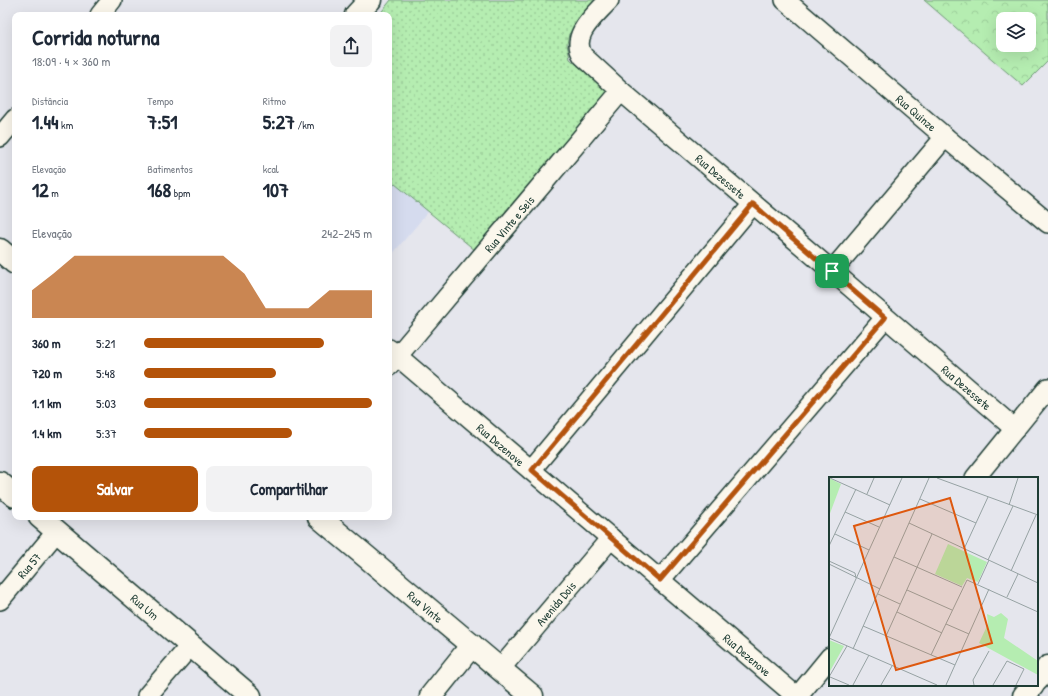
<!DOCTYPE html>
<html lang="pt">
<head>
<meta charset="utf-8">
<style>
	body { margin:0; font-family:"Patrick Hand",sans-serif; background:#f2f2f3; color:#1f2937; height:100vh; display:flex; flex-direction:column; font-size:15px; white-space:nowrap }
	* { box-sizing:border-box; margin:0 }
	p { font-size:13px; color:#747a83 }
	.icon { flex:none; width:22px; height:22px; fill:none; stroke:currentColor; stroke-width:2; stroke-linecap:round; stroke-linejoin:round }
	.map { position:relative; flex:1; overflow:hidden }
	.side { position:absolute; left:12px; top:12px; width:380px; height:508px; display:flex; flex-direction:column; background:#fff; border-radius:8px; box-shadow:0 4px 16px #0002 }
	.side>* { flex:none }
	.controls { position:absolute; left:996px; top:12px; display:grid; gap:8px }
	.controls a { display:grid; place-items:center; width:40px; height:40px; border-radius:8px; background:#fff; box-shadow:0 4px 16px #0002; font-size:20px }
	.pin { position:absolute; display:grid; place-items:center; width:34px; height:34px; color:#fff; margin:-17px; border-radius:8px; box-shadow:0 2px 6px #0006 }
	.round { display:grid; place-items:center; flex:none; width:42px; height:42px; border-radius:8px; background:#f2f2f3 }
	.overview { display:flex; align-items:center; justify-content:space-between; height:68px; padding:0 20px }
	h1 { font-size:22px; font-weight:700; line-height:30px }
	.metrics { display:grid; grid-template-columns:repeat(3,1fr); gap:6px; height:68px; padding:4px 20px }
	.metrics div { display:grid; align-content:center }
	.metrics b { font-size:20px; font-weight:700 }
	.metrics small { font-size:11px; font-weight:400 }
	.metrics p { font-size:11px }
	.chart { height:112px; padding:8px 20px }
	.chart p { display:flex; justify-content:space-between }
	.chart svg { width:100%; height:72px; margin-top:4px; fill:#b45309; opacity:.7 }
	.button { display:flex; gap:8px; margin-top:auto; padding:8px 20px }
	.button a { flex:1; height:46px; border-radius:8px; background:#b45309; color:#fff; font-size:16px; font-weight:700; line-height:46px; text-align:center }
	.button a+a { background:#f2f2f3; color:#1f2937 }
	ul { padding:0 20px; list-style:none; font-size:13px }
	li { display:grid; grid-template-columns:64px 48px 1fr; align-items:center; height:30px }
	li i { height:10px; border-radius:5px; background:#b45309 }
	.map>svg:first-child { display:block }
	.built { fill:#d5dbee }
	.green { fill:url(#green-dots); stroke:#6a9572 }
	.forest { fill:url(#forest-crowns); stroke:#6a9572; fill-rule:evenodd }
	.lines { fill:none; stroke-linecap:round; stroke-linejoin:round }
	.minor-casing { stroke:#1f3d34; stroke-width:22 }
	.tertiary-casing { stroke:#1f3d34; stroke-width:25 }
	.secondary-casing { stroke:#1f3d34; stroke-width:25 }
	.minor { stroke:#fbf7ec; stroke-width:19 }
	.tertiary { stroke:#fbf7ec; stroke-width:22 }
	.secondary { stroke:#fbf7ec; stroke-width:22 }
	.route-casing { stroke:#fff; stroke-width:8 }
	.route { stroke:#b45309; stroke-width:5 }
	.labels { text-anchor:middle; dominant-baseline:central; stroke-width:3.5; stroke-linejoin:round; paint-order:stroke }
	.street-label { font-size:12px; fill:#1f3d34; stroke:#fbf7ec }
	.inset-road { fill:none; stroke:#96a2a3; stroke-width:1 }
	.view { fill:#de580e; fill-opacity:0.15; stroke:#de580e; stroke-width:2 }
	.inset-edge { fill:none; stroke:#1f3d34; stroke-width:2 }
</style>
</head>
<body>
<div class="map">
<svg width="1048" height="696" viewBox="0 0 1048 696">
	<defs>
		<pattern id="green-dots" width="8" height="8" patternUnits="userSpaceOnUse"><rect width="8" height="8" fill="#b5edb1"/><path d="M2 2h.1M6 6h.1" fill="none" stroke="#9bcc99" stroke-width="1.8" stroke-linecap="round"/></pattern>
		<pattern id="forest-crowns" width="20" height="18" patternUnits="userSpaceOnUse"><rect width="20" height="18" fill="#b5edb1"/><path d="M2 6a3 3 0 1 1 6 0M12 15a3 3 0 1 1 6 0" fill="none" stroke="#9bcc99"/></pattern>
	</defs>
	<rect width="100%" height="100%" fill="#e5e6ed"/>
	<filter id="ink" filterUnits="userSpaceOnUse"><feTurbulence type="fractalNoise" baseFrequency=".025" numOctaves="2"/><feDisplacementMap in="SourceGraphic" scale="8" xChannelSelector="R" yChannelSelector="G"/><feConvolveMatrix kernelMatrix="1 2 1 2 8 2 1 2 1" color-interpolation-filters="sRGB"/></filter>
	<g filter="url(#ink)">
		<path class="built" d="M389,179L428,212L389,258Z"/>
		<path class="green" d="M391,0H598L569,34L567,44L570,59L610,93L476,251L389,179V15H379Z"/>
		<path class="forest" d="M924,0H1048V61L1023,86ZM1003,19H1029V45H1003Z"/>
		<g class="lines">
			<defs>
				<g id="minor">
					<path id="s1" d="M609,0C596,15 569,35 583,56L621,91L832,271L1015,429"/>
					<path id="s2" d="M785,0L945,137L1048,223"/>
					<path d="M100,15L112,0"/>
					<path d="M0,137L15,119"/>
					<path d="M832,271L945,137"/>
					<path id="s3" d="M389,349L796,696"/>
					<path id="s4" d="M389,366L621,91"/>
					<path d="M531,470L753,204"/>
					<path d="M975,478L1048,388"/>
					<path d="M660,580L885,318"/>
					<path id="s5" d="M0,600L57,531"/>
					<path id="s6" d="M500,669L611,538"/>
					<path d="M147,696L191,645"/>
					<path d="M798,696L830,657"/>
				</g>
				<g id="tertiary">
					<path d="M0,483L15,496"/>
					<path id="s7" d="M40,517L250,696"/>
					<path id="s8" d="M319,517L532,696"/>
					<path d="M1037,680L1048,667"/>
					<path d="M431,696L472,645"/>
					<path d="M1024,696L1033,685"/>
				</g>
				<path id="secondary" d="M356,15L370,0
					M0,250L15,263"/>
			</defs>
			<use href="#minor" class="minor-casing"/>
			<use href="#tertiary" class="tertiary-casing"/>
			<use href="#secondary" class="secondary-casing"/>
			<use href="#minor" class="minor"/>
			<use href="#tertiary" class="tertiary"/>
			<use href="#secondary" class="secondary"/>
		</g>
	</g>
	<g class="lines" filter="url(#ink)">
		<defs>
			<path id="route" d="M753,204L885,318L660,580L532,470Z"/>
		</defs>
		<use href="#route" class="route-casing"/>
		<use href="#route" class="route"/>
	</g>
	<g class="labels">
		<g class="street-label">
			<text stroke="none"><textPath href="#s2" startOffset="173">Rua Quinze</textPath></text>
			<text stroke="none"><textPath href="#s1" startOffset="250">Rua Dezessete</textPath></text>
			<text stroke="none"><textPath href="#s4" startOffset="186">Rua Vinte e Seis</textPath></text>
			<text stroke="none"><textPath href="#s1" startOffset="574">Rua Dezessete</textPath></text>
			<text stroke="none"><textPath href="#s3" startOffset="147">Rua Dezenove</textPath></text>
			<text stroke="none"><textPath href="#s5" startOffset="45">Rua 57</textPath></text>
			<text stroke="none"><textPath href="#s6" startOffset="86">Avenida Dois</textPath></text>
			<text stroke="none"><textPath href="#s7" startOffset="138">Rua Um</textPath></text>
			<text stroke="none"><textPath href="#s8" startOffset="139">Rua Vinte</textPath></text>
			<text stroke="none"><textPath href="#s3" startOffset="471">Rua Dezenove</textPath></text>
		</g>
	</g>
	<g transform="translate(829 477)">
		<rect width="209" height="209" fill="#e5e6ed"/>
		<path d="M0,1L12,7L0,39ZM119,67L158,85L149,105L138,101L133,109L106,97ZM0,163L15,169L0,196Z" fill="#b5edb1"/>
		<path d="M172,136L179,142L175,161L209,184V198L150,166L159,147L158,137L165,140Z" fill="#b5edb1"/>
		<path class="inset-road" d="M1,1L61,28M100,1L80,46L209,106M108,1L209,38M38,17L45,1M91,22L147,46M180,28L189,1M16,35L50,50M6,57L40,73M0,69L27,12M135,72L159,20M65,80L133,110M159,83L184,29M0,84L26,96L27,101M0,87L51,112M182,94L207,38M149,107L160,83M78,113L123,133M49,117L71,127M178,120L189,97M68,135L113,156M117,147L140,157M34,149L126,188M57,159L103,57M0,161L73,1M0,161L108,208M24,172L80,46M102,178L138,103L209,135M0,200L18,169M1,200L20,208M24,208L40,178M52,208L63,189M117,208L160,112M145,208L144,203L160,174M164,208L178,184L195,192L187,208"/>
		<path class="view" d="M121,21L163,166L67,193L25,49Z"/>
		<rect width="209" height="209" class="inset-edge"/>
	</g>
</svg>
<div class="controls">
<a><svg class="icon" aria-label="layers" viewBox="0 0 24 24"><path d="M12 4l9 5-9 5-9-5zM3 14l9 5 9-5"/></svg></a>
</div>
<div class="pin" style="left:832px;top:271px;background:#1e9e55"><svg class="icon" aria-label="arrive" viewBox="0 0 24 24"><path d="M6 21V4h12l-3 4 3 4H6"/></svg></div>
<section class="side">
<div class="overview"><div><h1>Corrida noturna</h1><p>18:09 · 4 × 360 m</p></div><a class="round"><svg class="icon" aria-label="share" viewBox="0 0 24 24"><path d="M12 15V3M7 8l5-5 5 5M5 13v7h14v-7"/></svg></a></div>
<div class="metrics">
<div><p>Distância</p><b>1.44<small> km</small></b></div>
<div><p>Tempo</p><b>7:51</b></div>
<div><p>Ritmo</p><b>5:27<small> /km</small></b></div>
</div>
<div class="metrics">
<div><p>Elevação</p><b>12<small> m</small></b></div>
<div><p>Batimentos</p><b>168<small> bpm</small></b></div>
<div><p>kcal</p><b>107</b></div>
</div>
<div class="chart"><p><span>Elevação</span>242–245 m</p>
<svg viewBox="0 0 160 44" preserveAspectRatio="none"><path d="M0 44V27L10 17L20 6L30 6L40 6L50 6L60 6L70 6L80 6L90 6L100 17L110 38L120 38L130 38L140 27L150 27L160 27V44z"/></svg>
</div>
<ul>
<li><b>360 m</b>5:21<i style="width:79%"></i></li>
<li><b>720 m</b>5:48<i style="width:58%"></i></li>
<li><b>1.1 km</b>5:03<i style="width:100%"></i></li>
<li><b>1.4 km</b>5:37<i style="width:65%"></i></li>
</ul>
<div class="button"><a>Salvar</a><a>Compartilhar</a></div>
</section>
</div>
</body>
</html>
